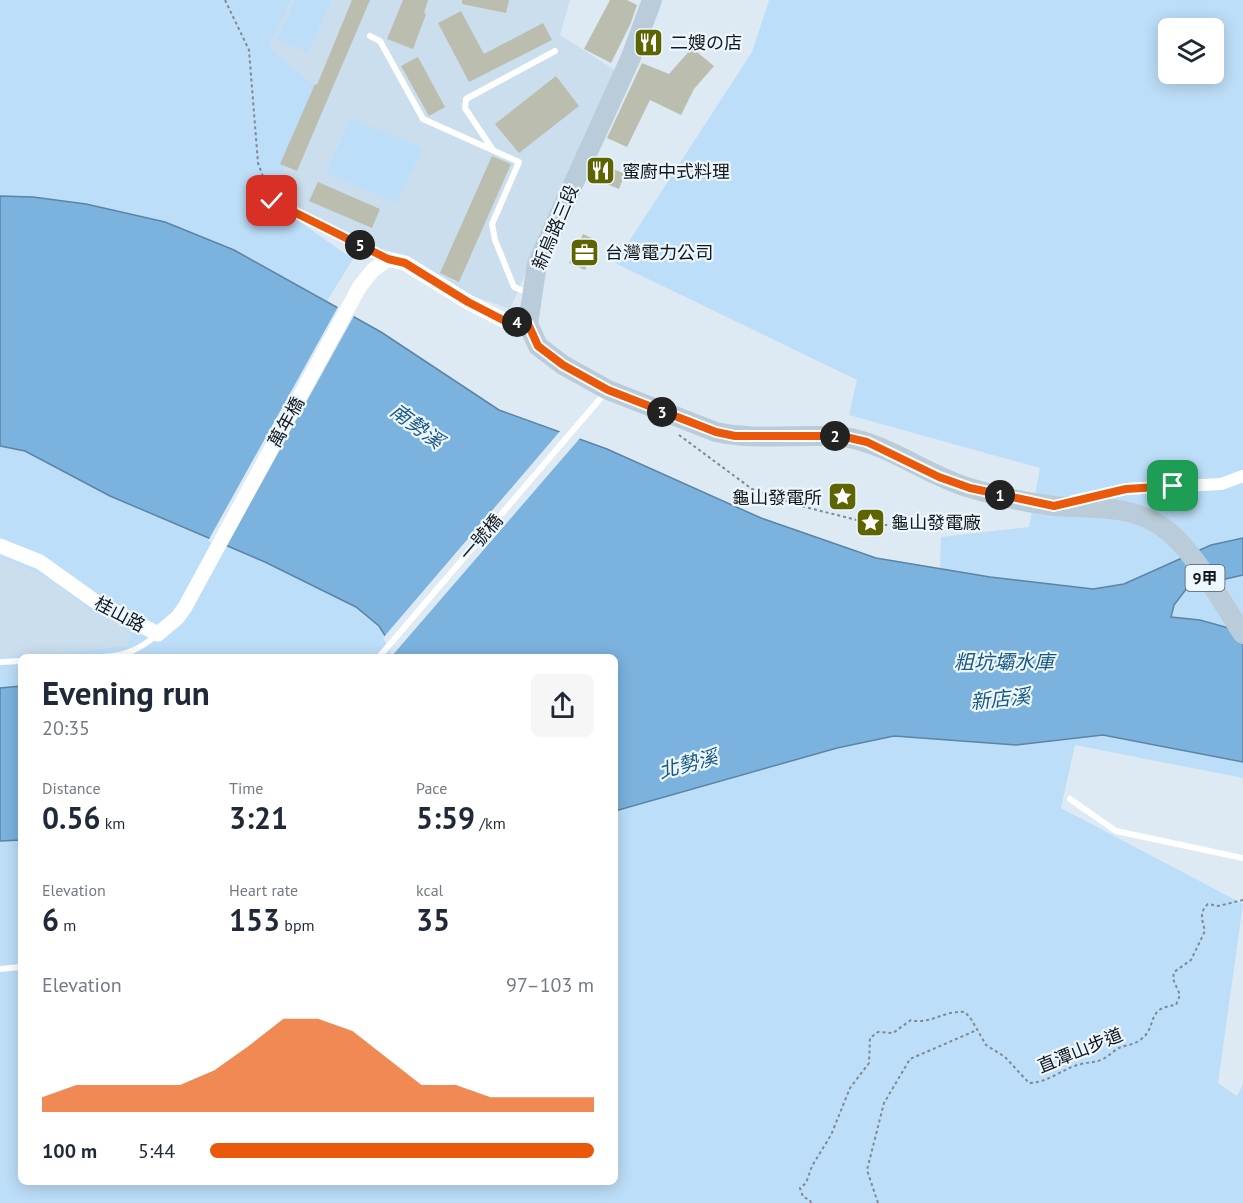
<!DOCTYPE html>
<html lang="en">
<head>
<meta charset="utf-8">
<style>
	body { margin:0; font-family:"PT Sans","Noto Sans TC","Noto Sans JP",sans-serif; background:#f6f6f7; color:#1f2937; height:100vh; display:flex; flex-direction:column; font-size:22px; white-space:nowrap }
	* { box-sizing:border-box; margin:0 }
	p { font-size:20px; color:#747a83 }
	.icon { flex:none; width:33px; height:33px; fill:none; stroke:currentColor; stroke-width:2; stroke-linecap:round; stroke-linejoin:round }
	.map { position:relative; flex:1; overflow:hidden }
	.side { position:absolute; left:18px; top:654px; width:600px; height:531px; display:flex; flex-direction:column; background:#fff; border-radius:9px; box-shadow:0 3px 15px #0003 }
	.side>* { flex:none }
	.controls { position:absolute; left:1158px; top:18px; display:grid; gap:12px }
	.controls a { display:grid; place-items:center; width:66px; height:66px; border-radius:9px; background:#fff; box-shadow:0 3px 15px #0003; font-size:30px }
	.pin { position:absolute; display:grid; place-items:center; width:51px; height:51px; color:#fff; margin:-26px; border-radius:12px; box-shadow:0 3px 9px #0006 }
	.km { position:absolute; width:30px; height:30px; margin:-15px; border-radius:50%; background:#222; color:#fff; font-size:16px; line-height:30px; text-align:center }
	.round { display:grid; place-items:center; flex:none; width:63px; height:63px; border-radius:9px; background:#f6f6f7 }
	.summary { display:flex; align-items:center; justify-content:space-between; height:102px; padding:0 24px }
	h1 { font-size:33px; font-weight:700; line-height:45px }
	.figures { display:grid; grid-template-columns:repeat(3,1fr); gap:9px; height:102px; padding:6px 24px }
	.figures div { display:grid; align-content:center }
	.figures b { font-size:30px; font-weight:700 }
	.figures small { font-size:16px; font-weight:400 }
	.figures p { font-size:16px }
	.chart { height:168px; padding:12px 24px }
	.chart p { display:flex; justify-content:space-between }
	.chart svg { width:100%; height:108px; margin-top:6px; fill:#ea580c; opacity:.7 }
	ul { padding:0 24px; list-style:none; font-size:20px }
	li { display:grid; grid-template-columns:96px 72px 1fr; align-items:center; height:45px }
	li i { height:15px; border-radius:8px; background:#ea580c }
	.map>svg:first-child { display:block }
	.built { fill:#cbdeed }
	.green { fill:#bddef8; fill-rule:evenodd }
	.water { fill:#7bb2de; stroke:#5c84a4; stroke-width:1.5 }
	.pier { fill:#ddeaf4 }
	.building { fill:#bbbdaf }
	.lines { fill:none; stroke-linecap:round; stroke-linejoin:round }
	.path { stroke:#7f898f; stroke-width:2; stroke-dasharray:3 3; stroke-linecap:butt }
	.service { stroke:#fff; stroke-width:6 }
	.minor { stroke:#fff; stroke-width:12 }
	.tertiary { stroke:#fff; stroke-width:15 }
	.primary { stroke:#baccd9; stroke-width:20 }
	.route-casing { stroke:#fff; stroke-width:12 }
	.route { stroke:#ea580c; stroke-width:8 }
	.labels { text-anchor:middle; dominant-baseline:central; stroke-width:4.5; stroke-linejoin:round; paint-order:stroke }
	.shield { fill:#edf7ff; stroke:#545b5f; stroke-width:1.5 }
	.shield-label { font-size:16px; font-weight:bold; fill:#13181b }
	.poi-label { font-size:18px; fill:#13181b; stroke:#edf7ff; text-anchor:start }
	.street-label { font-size:18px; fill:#13181b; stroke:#edf7ff }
	.water-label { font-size:20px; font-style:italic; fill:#185781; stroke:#edf7ff }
</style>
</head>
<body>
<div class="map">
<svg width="1243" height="1203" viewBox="0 0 1243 1203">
	<rect width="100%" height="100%" fill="#ddeaf4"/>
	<path class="built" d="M280,0H570L560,35L615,70L510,309L462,292L280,198L266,143L257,41Z
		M0,557L52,580L93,613L133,628L128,646L0,657Z"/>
	<path class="green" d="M0,0H291L268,48L314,85L273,197L307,227L353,259L327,301L381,332L499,410L607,449L761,518L876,558L940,568L941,537L1029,527L1040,468L849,415L857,380L615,263L752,52L769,0H1243V651L998,648L33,197L0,196ZM1168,28H1214V74H1168Z
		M294,0H331L308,53L277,40Z
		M351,118L423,148L396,203L326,173Z
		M0,270L519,657H21V686L0,688V657L127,646L133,628L93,613L52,580L0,557Z
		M1103,735L1243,762V778L1075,745L1061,808L1243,904L1218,1083L1237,1096L1243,1084V1203H0V841L21,840V1182H615V811L837,748L894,736L1016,745Z"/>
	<path class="water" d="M0,196L33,197L86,204L165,222L234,250L381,332L499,410L607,449L761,518L876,558L990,577L1093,589L1124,584L1211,545L1243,538V575L1187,588L1174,605L1171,617L1200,620L1243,632V762L1103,735L1016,745L894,736L837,748L615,811V657H394L393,648L379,626L356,607L265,562L110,496L25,451L0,446Z
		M21,686V840L0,841V688Z"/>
	<path class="pier" d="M339,305L355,314L225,549L208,541Z
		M561,430L581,437L391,657L390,649L383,638Z"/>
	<path class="building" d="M352,0H370L297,171L280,164L315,84L317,85Z
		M403,0H428L424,13L426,14L413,49L387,39Z
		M462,0H509L506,13L462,4Z
		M610,0H627L637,5L630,25L611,63L584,49Z
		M461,11L484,54L543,23L552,40L469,82L438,23Z
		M692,48L714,66L694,89L681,115L650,100L627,147L607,138L642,63L669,74Z
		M418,57L445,107L429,116L401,66Z
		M556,76L579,106L519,153L495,124Z
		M492,156L511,164L459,282L440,273Z
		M601,164L625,174L619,189L595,179Z
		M318,182L380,209L372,228L309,201Z
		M583,234L598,241L585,270L569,263Z"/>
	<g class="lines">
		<path class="path" d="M225,0L249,50L258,163L272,201L375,252
			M679,435L752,489L801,506L857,520L897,527
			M811,1203L810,1200L803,1197L800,1188L806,1183L812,1166L831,1135L850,1088L869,1063L870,1038L878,1032L893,1033L911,1020C931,1025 943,1010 965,1012L971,1019L986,1045L1005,1057L1029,1083C1048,1083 1063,1068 1081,1064C1089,1062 1095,1063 1103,1059C1109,1056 1113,1051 1119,1048C1125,1045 1134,1045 1140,1040C1159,1027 1144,1008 1176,1005L1180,995L1173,979L1174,972L1191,960L1205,931C1202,920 1199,912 1208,904L1218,906L1243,900
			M878,1203L867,1170L884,1103L910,1059L977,1030"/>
		<path class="service" d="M370,36L380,41L423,119L519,162L492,224L495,240L514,287L529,293
			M493,150L465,108L466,99L555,51
			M103,657C126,656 140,649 158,634
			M379,657L605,393
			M0,662L21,661
			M1070,799L1116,831L1243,858
			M0,969L21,967"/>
		<path class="minor" d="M1073,501L1126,489L1221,484L1243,476"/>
		<path class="tertiary" d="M0,546L40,562L96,602L158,634L178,617L185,607L360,286L373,270L388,259L405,263L468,302L503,320L528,324"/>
		<path class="primary" d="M652,0L631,57L537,264L528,324L538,346L563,365L608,390L716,432C747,439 780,436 812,436C822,436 834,435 844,437C889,444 926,475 970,488C996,496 1029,503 1055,506C1092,509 1129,504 1161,526C1193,547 1221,602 1243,634"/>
	</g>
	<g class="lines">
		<defs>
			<path id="route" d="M272,201L388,259L405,263L468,302L503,320L528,324L538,346L563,365L608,390L716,432L735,436H841L867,442L939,477L970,488L1054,506L1126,489L1173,486"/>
		</defs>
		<use href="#route" class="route-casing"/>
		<use href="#route" class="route"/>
	</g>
	<defs>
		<symbol id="restaurant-square" viewBox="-11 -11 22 22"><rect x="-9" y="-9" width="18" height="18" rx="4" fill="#5e6401" stroke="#edf7ff"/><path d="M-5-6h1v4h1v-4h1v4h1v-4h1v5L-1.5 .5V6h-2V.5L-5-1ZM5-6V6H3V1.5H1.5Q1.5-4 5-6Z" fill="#fff"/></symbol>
		<symbol id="office-square" viewBox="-11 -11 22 22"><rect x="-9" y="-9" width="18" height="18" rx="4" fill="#5e6401" stroke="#edf7ff"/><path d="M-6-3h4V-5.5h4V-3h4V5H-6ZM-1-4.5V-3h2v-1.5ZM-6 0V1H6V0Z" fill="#fff"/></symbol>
		<symbol id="sight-square" viewBox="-11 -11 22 22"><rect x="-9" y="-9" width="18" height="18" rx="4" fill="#5e6401" stroke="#edf7ff"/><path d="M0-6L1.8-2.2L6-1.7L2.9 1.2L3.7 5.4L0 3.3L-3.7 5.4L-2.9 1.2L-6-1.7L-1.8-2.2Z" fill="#fff"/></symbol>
	</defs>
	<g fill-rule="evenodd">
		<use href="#restaurant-square" x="632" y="26" width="33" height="33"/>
		<use href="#restaurant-square" x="584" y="154" width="33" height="33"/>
		<use href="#office-square" x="568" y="236" width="33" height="33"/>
		<use href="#sight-square" x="826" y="480" width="33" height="33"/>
		<use href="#sight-square" x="854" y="506" width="33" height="33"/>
	</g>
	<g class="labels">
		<rect class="shield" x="1185.5" y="565" width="39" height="26" rx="4.5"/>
		<g class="shield-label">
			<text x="1205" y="578">9甲</text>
		</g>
		<g class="poi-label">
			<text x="670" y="42">二嫂の店</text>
			<text x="622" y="171">蜜廚中式料理</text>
			<text x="605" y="252">台灣電力公司</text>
			<text x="822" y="497" text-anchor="end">龜山發電所</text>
			<text x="891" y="522">龜山發電廠</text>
		</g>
		<g class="street-label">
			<text transform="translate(555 227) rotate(-67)">新烏路三段</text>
			<text transform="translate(286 422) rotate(-61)">萬年橋</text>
			<text transform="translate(481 537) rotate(-49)">一號橋</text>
			<text transform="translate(120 614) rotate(28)">桂山路</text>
			<text transform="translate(1080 1050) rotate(-22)">直潭山步道</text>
		</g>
		<g class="water-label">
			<text transform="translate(417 426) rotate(37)">南勢溪</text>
			<text x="1004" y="662">粗坑壩水庫</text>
			<text transform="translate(1000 699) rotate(-6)">新店溪</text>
			<text transform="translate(688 764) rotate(-15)">北勢溪</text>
		</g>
	</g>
</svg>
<div class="controls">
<a><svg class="icon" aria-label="layers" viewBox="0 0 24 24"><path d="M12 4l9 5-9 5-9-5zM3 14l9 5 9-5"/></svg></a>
</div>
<div class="pin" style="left:1173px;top:486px;background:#1e9e55"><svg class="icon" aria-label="arrive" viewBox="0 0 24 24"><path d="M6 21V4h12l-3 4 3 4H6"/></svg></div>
<div class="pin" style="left:272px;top:201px;background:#d93025"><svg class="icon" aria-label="check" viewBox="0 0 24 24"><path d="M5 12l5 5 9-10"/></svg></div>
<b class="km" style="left:1000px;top:495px">1</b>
<b class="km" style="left:835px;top:436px">2</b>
<b class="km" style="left:662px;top:412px">3</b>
<b class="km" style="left:517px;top:322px">4</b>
<b class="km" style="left:360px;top:245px">5</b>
<section class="side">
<div class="summary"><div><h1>Evening run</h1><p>20:35</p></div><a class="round"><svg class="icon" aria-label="share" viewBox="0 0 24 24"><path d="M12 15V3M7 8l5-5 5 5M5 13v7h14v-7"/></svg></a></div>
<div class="figures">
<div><p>Distance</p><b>0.56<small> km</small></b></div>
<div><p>Time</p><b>3:21</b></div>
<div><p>Pace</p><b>5:59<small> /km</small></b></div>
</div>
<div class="figures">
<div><p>Elevation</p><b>6<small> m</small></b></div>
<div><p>Heart rate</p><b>153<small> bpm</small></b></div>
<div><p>kcal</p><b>35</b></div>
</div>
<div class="chart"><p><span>Elevation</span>97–103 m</p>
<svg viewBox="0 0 160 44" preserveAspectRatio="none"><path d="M0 44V38L10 33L20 33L30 33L40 33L50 27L60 17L70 6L80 6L90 11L100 22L110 33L120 33L130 38L140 38L150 38L160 38V44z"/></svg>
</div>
<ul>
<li><b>100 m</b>5:44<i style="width:100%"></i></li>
</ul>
</section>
</div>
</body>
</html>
